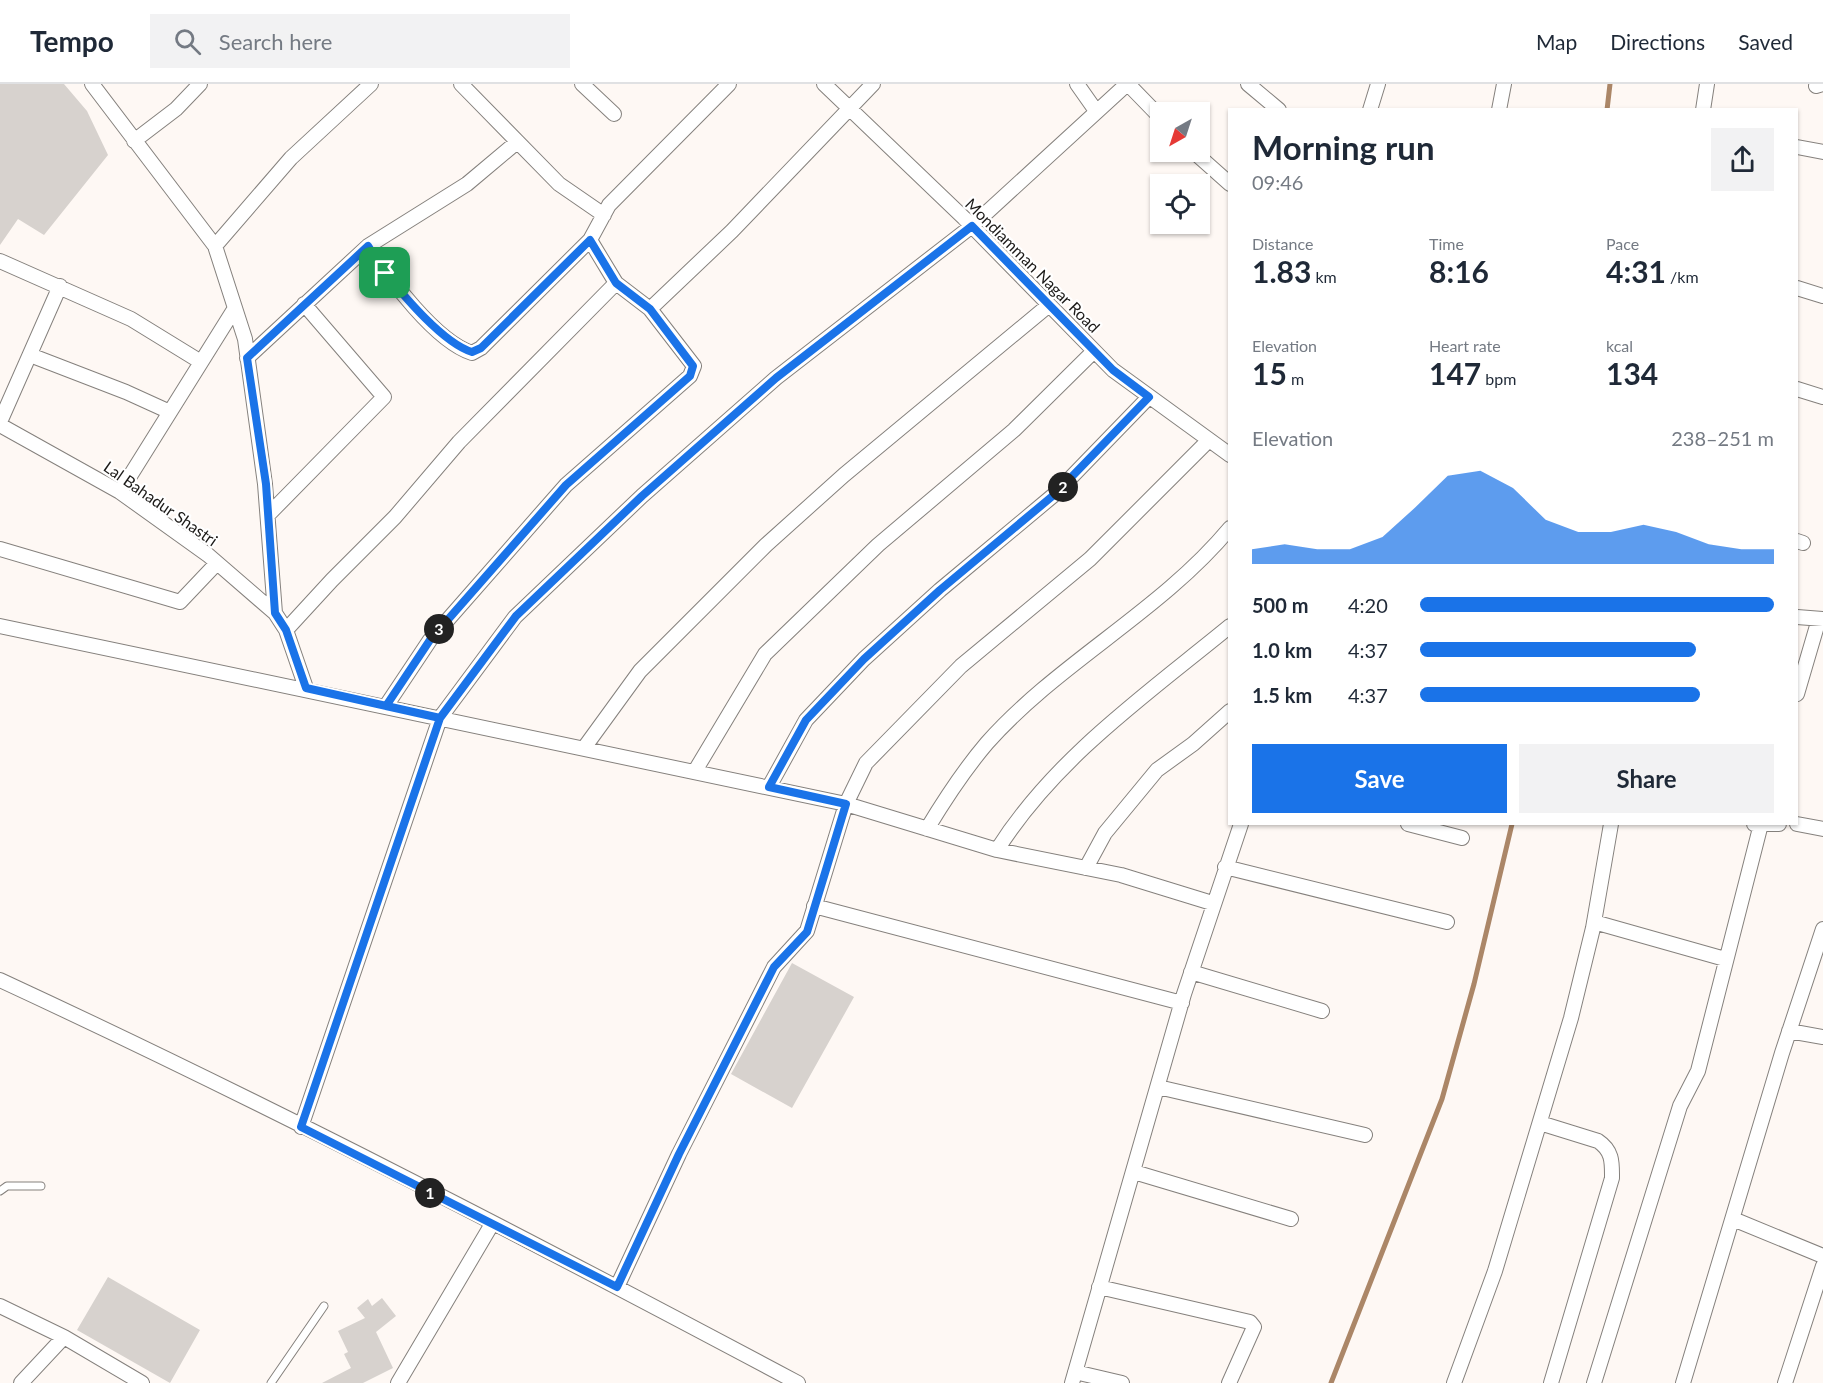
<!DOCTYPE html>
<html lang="en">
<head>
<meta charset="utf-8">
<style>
	body { margin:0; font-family:Lato,sans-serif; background:#f2f2f3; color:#1f2937; height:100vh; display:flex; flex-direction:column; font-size:22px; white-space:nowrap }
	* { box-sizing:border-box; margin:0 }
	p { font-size:20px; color:#747a83 }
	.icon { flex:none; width:33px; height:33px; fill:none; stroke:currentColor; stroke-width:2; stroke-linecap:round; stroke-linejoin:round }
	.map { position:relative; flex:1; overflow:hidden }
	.sheet { position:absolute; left:1228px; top:24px; width:570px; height:717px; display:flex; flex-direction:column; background:#fff; border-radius:0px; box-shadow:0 2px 4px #0004 }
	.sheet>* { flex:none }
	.needle { width:39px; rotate:219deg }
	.controls { position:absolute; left:1150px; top:18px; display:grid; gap:12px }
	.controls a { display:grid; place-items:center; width:60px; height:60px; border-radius:0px; background:#fff; box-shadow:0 2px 4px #0004; font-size:30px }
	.pin { position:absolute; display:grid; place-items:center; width:51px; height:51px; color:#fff; margin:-26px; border-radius:12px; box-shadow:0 3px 9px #0006 }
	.km { position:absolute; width:30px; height:30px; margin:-15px; border-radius:50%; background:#222; color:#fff; font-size:16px; line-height:30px; text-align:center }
	.round { display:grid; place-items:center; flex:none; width:63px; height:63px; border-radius:0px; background:#f2f2f3 }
	.overview { display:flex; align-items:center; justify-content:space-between; height:102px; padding:0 24px }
	h1 { font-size:33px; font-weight:700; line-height:45px }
	.stats { display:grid; grid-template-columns:repeat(3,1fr); gap:9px; height:102px; padding:6px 24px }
	.stats div { display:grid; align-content:center }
	.stats b { font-size:30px; font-weight:700 }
	.stats small { font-size:16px; font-weight:400 }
	.stats p { font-size:16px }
	.chart { height:168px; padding:12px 24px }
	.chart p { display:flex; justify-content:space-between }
	.chart svg { width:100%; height:108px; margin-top:6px; fill:#1a73e8; opacity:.7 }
	.action { display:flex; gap:12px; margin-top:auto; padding:12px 24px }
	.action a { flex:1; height:69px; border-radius:0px; background:#1a73e8; color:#fff; font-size:24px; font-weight:700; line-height:69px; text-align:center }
	.action a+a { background:#f2f2f3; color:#1f2937 }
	ul { padding:0 24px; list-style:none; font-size:20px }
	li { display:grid; grid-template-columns:96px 72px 1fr; align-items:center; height:45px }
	li i { height:15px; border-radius:8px; background:#1a73e8 }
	header { display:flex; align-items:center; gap:36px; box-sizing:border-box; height:84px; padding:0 30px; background:#fff; border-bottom:2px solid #e0e1e3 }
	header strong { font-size:28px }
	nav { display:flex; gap:33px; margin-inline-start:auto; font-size:21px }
	.search { width:420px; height:54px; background:#f2f2f3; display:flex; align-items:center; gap:15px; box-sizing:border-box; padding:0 21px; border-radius:0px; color:#747a83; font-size:22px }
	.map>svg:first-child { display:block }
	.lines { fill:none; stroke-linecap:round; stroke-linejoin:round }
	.stream { stroke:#ab8667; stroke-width:5 }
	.building { fill:#d7d2ce }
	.lane-casing { stroke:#85817d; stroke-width:9 }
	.street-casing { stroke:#85817d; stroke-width:16 }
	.lane { stroke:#fff; stroke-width:7 }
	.street { stroke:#fff; stroke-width:14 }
	.route-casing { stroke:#fff; stroke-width:12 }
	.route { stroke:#1a73e8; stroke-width:8 }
	.labels { text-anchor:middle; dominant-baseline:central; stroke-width:4.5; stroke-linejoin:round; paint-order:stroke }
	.street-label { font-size:16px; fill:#1b1917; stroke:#fff }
</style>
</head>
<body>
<header>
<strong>Tempo</strong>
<div class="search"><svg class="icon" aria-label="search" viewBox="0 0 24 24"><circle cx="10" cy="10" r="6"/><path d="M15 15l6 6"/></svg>Search here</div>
<nav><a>Map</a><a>Directions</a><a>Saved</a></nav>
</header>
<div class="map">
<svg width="1823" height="1299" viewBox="0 0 1823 1299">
	<rect width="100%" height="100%" fill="#fef8f4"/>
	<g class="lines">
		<path class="stream" d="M1607,26L1610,0
			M1331,1299L1442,1015L1474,900L1512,740"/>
	</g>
	<path class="building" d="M0,0H64L87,27L108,71L44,151L18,135L0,161Z
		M792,879L854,913L792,1024L731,990Z
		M108,1193L200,1246L170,1299L77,1246Z
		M382,1214L396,1232L376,1248L393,1284L363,1299H322L351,1284L344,1270L348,1268L338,1247L365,1234L357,1224L368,1215L372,1222Z"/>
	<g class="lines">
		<defs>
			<path id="lane" d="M0,1107L7,1102H41
				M271,1299L324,1222"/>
			<path id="street" d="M92,0L215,162L245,255L265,400L275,529
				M461,0L559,100L604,131
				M582,0L614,30
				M824,0L964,134L1113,286L1230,371
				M1077,0L1096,27
				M1128,0L1161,34
				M1248,0L1279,26
				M1816,2L1823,0
				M1370,26L1378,0
				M1499,26L1504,0
				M1703,26L1707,0
				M134,57L176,25L200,0
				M1797,63L1823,68
				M1194,68L1230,100
				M215,162L291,74L371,0
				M368,162C389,194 435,257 472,269L481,264L590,156
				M0,177L131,235L201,278
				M1797,204L1823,212
				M650,225L732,147L873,0
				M30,271L126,308L170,328
				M247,274L368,162L467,100L517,58
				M1797,305L1823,313
				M0,338L60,202
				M0,341L120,408L208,471L275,529L286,546L306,604
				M120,408L235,224
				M268,431L384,313L304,220
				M1797,457L1803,459
				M0,465L180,518L217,479
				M1797,533L1823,535
				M0,542L846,720L997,766L1121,791L1212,819
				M286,546L332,496L395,433L459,358L616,199
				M1797,610L1819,535
				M386,622L430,556L566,401L690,292L694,282L650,225L616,199L590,156L609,121L729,0
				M584,664L640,587L766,461L844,391L1049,221
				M695,687L765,570L878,461L1014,346L1094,267
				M769,703L806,636L864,575L940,506L1055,410L1149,313
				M1408,740L1462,754
				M1754,740H1779
				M1797,740L1823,745
				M927,745C945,715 964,686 987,659C1059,578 1160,528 1230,444
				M997,766C1055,674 1147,610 1230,542
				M1225,783L1447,838
				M1086,784L1105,749L1157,686L1193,660L1230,627
				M814,822L1182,919
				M1594,838L1725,875
				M1191,888L1322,927
				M0,896C270,1021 535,1159 798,1299
				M1789,947L1823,953
				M1158,1003L1365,1051
				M1540,1039L1598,1057C1613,1067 1612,1079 1612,1094L1551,1299
				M301,1043L440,634L515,533L642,412L776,294L972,142L1127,0
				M1134,1088L1291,1135
				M1733,1135L1823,1172
				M617,1203L679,1070L774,883L807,847L846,720L866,679L961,582L1090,475L1209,356
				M1099,1203L1250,1238L1254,1243L1229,1299
				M0,1222L64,1253L142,1299
				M1075,1288L1122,1299
				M21,1299L64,1253
				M398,1299L492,1140
				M1072,1299L1184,910L1241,740
				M1454,1299L1495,1187L1571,934L1593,844L1611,740
				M1594,1299L1680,1022L1698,987L1761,740
				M1683,1299L1782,969L1823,845
				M1785,1299L1823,1182"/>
		</defs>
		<use href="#lane" class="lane-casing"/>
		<use href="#street" class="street-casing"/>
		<use href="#lane" class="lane"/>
		<use href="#street" class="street"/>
	</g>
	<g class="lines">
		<defs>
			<path id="route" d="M385,189L368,162L247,274L266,400L275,529L286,546L306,604L440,634L301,1043L617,1203L679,1070L774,883L807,848L846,720L769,703L806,636L864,575L940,506L1055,410L1149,313L1113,286L972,142L776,294L642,412L516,532L440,634L386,622L430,556L566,401L690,292L693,282L650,225L616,199L590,156L481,264L472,268C443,259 404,212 385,189"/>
		</defs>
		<use href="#route" class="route-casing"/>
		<use href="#route" class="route"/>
	</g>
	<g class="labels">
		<g class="street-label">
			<text transform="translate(1033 181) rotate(45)">Mondiamman Nagar Road</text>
			<text transform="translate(161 419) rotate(35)">Lal Bahadur Shastri</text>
		</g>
	</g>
</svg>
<div class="controls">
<a><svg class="needle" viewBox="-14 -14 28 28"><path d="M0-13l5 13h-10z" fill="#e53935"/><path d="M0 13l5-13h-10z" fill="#747a83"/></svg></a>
<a><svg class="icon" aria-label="locate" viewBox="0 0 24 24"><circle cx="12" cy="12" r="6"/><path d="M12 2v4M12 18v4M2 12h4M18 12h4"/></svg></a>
</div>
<div class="pin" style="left:385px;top:189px;background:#1e9e55"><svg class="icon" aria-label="arrive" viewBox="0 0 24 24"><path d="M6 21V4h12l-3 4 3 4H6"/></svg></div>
<b class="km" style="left:430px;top:1109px">1</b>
<b class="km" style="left:1063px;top:403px">2</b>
<b class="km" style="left:439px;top:545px">3</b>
<section class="sheet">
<div class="overview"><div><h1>Morning run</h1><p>09:46</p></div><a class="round"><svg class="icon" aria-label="share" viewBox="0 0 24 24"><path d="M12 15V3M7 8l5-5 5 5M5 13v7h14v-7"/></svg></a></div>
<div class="stats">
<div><p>Distance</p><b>1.83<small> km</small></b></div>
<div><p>Time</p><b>8:16</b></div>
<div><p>Pace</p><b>4:31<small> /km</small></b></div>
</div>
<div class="stats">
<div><p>Elevation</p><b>15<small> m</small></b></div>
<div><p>Heart rate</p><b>147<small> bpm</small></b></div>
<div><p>kcal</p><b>134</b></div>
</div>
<div class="chart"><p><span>Elevation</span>238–251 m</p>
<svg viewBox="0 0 160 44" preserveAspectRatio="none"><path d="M0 44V38L10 36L20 38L30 38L40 33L50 21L60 8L70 6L80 13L90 26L100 31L110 31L120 28L130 31L140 36L150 38L160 38V44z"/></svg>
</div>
<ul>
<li><b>500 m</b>4:20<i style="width:100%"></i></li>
<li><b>1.0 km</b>4:37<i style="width:78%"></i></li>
<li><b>1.5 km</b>4:37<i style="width:79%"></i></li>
</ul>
<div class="action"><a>Save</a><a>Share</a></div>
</section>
</div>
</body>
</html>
